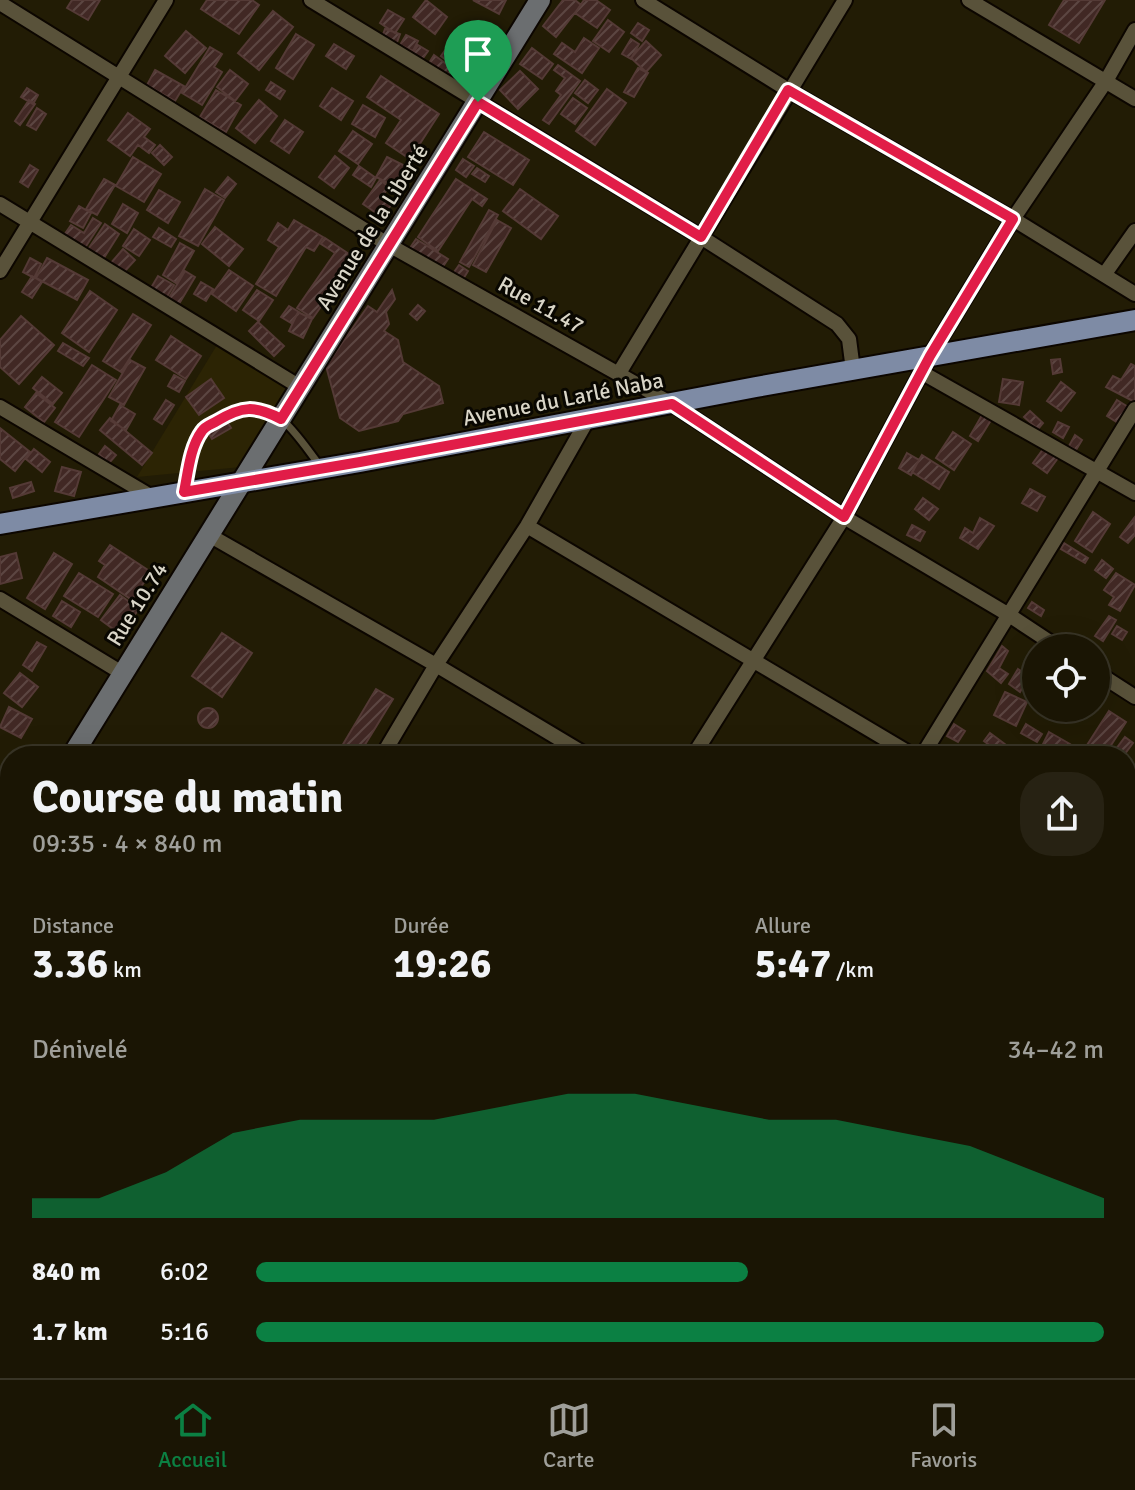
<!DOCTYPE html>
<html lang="fr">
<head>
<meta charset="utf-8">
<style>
	body { margin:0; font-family:Signika,sans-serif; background:#272213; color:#f1f3f6; height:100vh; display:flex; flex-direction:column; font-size:30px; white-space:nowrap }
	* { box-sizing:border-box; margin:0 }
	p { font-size:26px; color:#9f9f9a }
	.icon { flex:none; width:44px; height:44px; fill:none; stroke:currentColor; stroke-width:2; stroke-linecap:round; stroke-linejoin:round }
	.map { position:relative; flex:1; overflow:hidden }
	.side { position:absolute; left:0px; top:746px; width:1136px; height:632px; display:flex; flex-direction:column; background:#1a1504; border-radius:32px 32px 0 0; box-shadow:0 8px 32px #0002,0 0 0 2px #383426 }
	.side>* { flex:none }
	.controls { position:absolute; left:1022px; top:634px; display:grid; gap:16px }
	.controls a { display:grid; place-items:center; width:88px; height:88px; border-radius:50%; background:#1a1504; box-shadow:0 8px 32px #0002,0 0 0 2px #383426; font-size:40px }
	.pin { position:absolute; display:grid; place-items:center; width:68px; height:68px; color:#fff; margin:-82px -34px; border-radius:50% 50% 50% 0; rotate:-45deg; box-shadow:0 0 8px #0007 }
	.pin .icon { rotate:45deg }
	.round { display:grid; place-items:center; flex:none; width:84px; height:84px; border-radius:32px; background:#272213 }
	.overview { display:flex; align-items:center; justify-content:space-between; height:136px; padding:0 32px }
	h1 { font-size:44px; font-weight:800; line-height:60px }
	.metrics { display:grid; grid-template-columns:repeat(3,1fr); gap:12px; height:136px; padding:8px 32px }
	.metrics div { display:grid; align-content:center }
	.metrics b { font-size:40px; font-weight:800 }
	.metrics small { font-size:22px; font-weight:400 }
	.metrics p { font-size:22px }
	.chart { height:224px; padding:16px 32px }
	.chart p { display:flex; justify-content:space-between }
	.chart svg { width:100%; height:144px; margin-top:8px; fill:#0b8043; opacity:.7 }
	ul { padding:0 32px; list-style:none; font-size:26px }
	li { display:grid; grid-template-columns:128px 96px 1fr; align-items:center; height:60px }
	li i { height:20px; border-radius:10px; background:#0b8043 }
	.tab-bar { display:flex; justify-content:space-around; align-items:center; height:112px; border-top:2px solid #383426; background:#1a1504; font-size:22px; color:#9f9f9a }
	.tab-bar a { display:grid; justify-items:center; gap:4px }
	.tab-bar .current { color:#0b8043 }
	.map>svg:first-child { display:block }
	.built { fill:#2c2404 }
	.building { fill:url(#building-hatch); stroke:#543a36; stroke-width:2 }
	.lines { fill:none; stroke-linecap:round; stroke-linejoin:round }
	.lane-casing { stroke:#0c0600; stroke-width:11 }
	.street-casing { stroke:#0c0600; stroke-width:18 }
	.secondary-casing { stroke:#0c0600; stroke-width:24 }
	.primary-casing { stroke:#0c0600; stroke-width:24 }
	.lane { stroke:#59523a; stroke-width:7 }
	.street { stroke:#59523a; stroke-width:14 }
	.secondary { stroke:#6b6e70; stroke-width:20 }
	.primary { stroke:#7e8ba5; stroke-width:20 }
	.rail { stroke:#a8a494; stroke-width:5; stroke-dasharray:10 10; stroke-linecap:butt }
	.route-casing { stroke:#fff; stroke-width:16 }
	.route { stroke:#e11d48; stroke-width:10 }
	.labels { text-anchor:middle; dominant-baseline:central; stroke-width:6; stroke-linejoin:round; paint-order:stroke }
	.street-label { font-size:22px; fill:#d9d5c7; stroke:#090701 }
</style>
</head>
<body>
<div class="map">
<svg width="1135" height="1378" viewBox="0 0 1135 1378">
	<defs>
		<pattern id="building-hatch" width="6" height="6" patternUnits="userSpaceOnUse" patternTransform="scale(2)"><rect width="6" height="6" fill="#412824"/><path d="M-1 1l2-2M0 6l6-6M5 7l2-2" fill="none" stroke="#5c4642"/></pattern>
	</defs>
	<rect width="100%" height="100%" fill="#221c05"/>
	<path class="built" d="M220,340L295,387L241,467L137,477Z"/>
	<path class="building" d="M72,0H100L88,20L67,8Z
		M207,0H252L259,5L239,34L201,9Z
		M426,0L447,17L435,34L413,17Z
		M473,0H506L499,14Z
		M563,0H575L581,5L556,37L543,26Z
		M584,0H596L610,10L597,28L575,13Z
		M1064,0H1105L1079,43L1049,25Z
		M388,10L404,19L395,33L380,23Z
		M273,11L293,27L259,70L238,53Z
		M608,20L624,32L609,52L593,41Z
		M479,21L491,32L476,49L463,38Z
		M638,23L649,30L642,41L631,33Z
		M385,29L400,34L396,45L381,40Z
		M186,31L206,48L185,73L165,56Z
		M296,34L314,45L293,79L276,68Z
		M406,35L418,41L413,51L400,45Z
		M456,35L483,55L467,76L441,56Z
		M584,38L599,48L582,73L554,54L562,43L575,52Z
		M631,39L639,44L631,59L622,54Z
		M646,41L661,55L646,72L631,58Z
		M334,44L354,56L346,69L326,56Z
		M418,45L428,51L421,61L412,55Z
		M210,47L222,54L214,67L222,72L202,105L182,93Z
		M532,48L553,64L542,79L520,64Z
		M434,55L452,68L447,76L429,63Z
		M558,65L580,81L549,124L543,120L561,95L556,91L565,78L554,70Z
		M638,68L648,73L634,97L624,92Z
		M155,70L184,86L175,101L147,85Z
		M230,70L248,84L235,101L217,87Z
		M520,71L538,89L518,109L500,90Z
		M381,76L439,114L410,159L386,143L401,120L367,97Z
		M585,80L598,90L588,103L575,93Z
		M271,82L285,91L280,99L266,90Z
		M27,88L38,95L33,104L21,97Z
		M332,88L353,101L341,120L320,106Z
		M607,89L626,103L595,145L576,131Z
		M216,90L241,105L226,132L200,117Z
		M573,98L587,108L575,124L561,114Z
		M29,100L35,104L20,125L15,121Z
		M259,100L277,116L255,143L236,128Z
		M363,105L385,118L375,137L352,124Z
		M37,108L46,114L36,130L27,125Z
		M128,113L150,129L144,137L155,145L149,153L138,145L130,156L108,140Z
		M285,120L303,132L289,153L271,141Z
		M353,131L372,144L358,164L339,151Z
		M484,132L529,160L513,185L468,157Z
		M160,145L172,157L164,165L152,153Z
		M335,156L349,168L334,188L319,177Z
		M133,157L161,174L144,202L116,186Z
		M387,157L409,168L398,188L376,177Z
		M463,159L474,166L466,177L456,170Z
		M30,165L38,170L28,187L20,182Z
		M359,166L376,178L371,187L353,175Z
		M477,168L489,176L485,182L472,174Z
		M228,177L236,184L225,198L216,192Z
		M104,179L115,185L97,215L86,209Z
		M456,179L487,199L482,206L472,199L438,251L418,237Z
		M380,180L389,187L381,198L391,205L382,217L363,204Z
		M205,189L224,200L198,246L179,236Z
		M520,189L558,216L541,239L503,211Z
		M159,190L180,202L168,223L147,210Z
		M123,204L138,213L127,233L112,224Z
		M79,206L91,213L83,228L70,221Z
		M489,210L498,215L469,267L460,262Z
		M93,218L101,223L81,254L60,241L71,225L84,233Z
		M294,220L323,237L314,251L306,247L276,296L256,284L279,247L268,240L278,223L288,230Z
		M497,220L511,228L486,272L473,265Z
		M105,224L119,234L102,261L87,251Z
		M215,227L243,249L229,266L202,244Z
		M159,228L176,239L171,247L153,237Z
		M134,229L150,240L139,256L123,246Z
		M325,238L355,258L313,318L297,308L335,253L321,244Z
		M416,239L448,259L442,268L410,248Z
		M180,243L194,251L176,283L163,275Z
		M123,249L135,260L123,273L111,263Z
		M30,258L41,264L34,278L23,272Z
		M47,258L88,280L77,300L36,278Z
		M459,265L468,271L462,281L452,275Z
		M229,270L253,286L236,311L212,294Z
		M185,271L195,277L179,304L169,298Z
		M32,276L42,282L32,298L22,292Z
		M158,276L174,285L163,303L148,293Z
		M201,282L213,289L206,301L194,294Z
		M257,290L273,300L259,321L243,310Z
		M392,290L395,299L386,312L389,324L384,331L398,340L403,362L439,386L443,403L403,414L398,421L359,431L340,418L326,366L368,306L377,312Z
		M90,291L117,310L89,352L62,333Z
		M418,305L425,311L417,320L410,314Z
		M289,306L299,312L291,323L281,317Z
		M298,312L312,319L303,338L289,331Z
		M133,314L151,325L121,372L103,361Z
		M21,316L54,345L19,384L0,367V340Z
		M258,322L284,346L274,356L249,331Z
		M171,336L201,356L186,379L156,360Z
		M63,343L89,358L83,366L58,351Z
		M1060,359L1062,372L1053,374L1051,360Z
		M130,360L145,368L124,405L109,397Z
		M1131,364L1135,366V402L1106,387L1113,376L1121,380Z
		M92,365L116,380L79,437L55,422Z
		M174,375L185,381L179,392L168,386Z
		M42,377L62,393L53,404L33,388Z
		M211,379L224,398L199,415L186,397Z
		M1003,379L1023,382L1019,405L999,402Z
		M1061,382L1075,393L1061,411L1047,401Z
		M36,393L55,408L44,422L25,407Z
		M166,400L174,405L162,424L154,419Z
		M1117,400L1133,410L1123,426L1107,416Z
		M120,405L135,414L126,430L111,421Z
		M220,411L231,428L212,439L202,422Z
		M1030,411L1043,423L1038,429L1024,417Z
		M982,415L991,420L978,441L970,436Z
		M110,418L152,453L142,465L100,430Z
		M1058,422L1069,427L1063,438L1053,432Z
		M0,428L30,452L15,471L0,459Z
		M953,432L971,444L954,470L936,458Z
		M1075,435L1082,440L1076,450L1069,446Z
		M105,446L116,455L109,463L99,454Z
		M1044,448L1058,458L1047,473L1033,463Z
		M34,449L50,462L42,472L26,459Z
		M907,453L919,460L911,475L899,468Z
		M922,455L949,472L939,489L912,472Z
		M62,467L81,472L74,496L55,491Z
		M31,482L34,491L13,498L10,488Z
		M1030,489L1045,497L1037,511L1022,503Z
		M923,498L938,509L929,520L915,509Z
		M1093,512L1110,524L1092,552L1075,541Z
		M980,518L994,526L978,549L960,538L965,528L973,533Z
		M1134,518L1135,535L1128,543L1120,537Z
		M912,525L925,532L920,541L907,535Z
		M1064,543L1088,558L1085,563L1061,549Z
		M110,545L151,572L132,600L98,577L105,565L99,561Z
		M16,553L22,578L0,584V557Z
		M54,553L72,564L45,609L27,598Z
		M1102,560L1113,569L1106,578L1095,570Z
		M79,573L113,594L98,617L64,596Z
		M1116,573L1135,585L1120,611L1109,605L1114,597L1104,590Z
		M120,595L139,609L120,634L101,620Z
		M62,601L80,612L71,627L53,616Z
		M1032,602L1044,610L1041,616L1028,608Z
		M1109,616L1116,620L1103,641L1095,636Z
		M1117,626L1127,632L1122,640L1112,634Z
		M222,633L252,653L222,697L192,676Z
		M37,642L46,647L32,671L23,665Z
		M1002,646L1008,651L999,668L1008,674L1001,683L987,671Z
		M1018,669L1029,676L1020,692L1009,684Z
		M20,673L38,687L22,707L4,693Z
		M1036,678V690L1031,698L1025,694Z
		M376,689L393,699L358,756H336Z
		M1005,692L1027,702L1016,726L994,715Z
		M9,707L32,719L21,738L0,727Z
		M198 718a10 10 0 1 1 20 0a10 10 0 1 1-20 0Z
		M1109,711L1126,722L1104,756H1080Z
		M954,724L965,731L958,742L947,736Z
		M1026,724L1042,734L1037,742L1021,733Z
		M1049,732L1070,744L1063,756L1043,744Z
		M990,733L1006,745L1000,753L984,741Z
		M1125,737L1133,743L1124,755L1116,749Z
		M1,1031L10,1036V1045L6,1052L0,1049Z
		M2,1092L10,1097V1122L1,1137Z
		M10,1160V1181L0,1171Z
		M10,1249V1277L0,1288V1260Z
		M3,1298L10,1304V1344L3,1353L0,1351V1302Z
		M46,1368H71L73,1369L68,1378H43L40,1377Z
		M79,1368H88L96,1373L93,1378H72Z
		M137,1368H162L164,1370L158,1378H149Z
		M169,1368H182L178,1378H163Z
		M221,1368H242L244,1369L238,1378Z
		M480,1368H504L498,1378Z
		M512,1368H546L540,1378H506Z"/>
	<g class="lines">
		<defs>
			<path id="lane" d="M184,489C188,472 190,451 199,436C214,410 258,400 281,419C296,431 309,452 321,467"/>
			<path id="street" d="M311,0L701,237L837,324L849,339L853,370
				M643,0L788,90L1013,219L1135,294
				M969,0L1135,99
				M0,3L389,245L672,404L844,517L1009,615L1059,648
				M0,204L300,387
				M0,271L166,0
				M1104,275L1135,231
				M921,372L1135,493
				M619,373L845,0
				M0,407L152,497
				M527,526L914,756
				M209,535L436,665L588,756
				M0,599L122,673
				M1096,672L1135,697
				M382,756L436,665L527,526L588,419
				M693,756L844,517L930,356L1013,219L1106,81L1135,30
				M922,756L1135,409
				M0,793L10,799
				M1126,832L1135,817
				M1126,886L1135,891
				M0,990L10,996
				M1126,1089L1135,1096
				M0,1196L10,1202
				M1126,1230L1135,1220
				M0,1362L26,1378
				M282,1368L298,1378
				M618,1368L634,1378
				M943,1368L954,1378
				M1126,1368L1135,1357
				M307,1378L314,1368
				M543,1378L549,1368
				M792,1378L798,1368
				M996,1378L1005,1368"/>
			<path id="secondary" d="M72,756L540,0
				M0,876L10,859"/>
			<path id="primary" d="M0,524L360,462L756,387L1135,320"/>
		</defs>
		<use href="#lane" class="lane-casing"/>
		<use href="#street" class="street-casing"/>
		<use href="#secondary" class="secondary-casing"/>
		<use href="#primary" class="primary-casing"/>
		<use href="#lane" class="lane"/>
		<use href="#street" class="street"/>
		<use href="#secondary" class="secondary"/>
		<use href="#primary" class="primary"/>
		<path class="rail" d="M1126,1348L1135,1338
			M1100,1378L1109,1368"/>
	</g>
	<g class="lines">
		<defs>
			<path id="route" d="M788,90L1013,219L930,356L844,517L672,404L360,462L184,492C188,473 190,447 202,431C205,426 212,424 217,421C242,406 255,405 281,419L478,102L701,237Z"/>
		</defs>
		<use href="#route" class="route-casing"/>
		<use href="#route" class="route"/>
	</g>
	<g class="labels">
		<g class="street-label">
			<text transform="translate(372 227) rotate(-58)">Avenue de la Liberté</text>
			<text transform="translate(541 305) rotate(29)">Rue 11.47</text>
			<text transform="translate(563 399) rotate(-11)">Avenue du Larlé Naba</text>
			<text transform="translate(137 604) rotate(-58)">Rue 10.74</text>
		</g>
	</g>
</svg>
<div class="controls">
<a><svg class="icon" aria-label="locate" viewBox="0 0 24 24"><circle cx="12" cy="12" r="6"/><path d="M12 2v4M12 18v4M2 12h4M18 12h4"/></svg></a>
</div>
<div class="pin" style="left:478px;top:102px;background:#1e9e55"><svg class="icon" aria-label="arrive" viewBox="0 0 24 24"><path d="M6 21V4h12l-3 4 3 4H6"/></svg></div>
<section class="side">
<div class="overview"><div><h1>Course du matin</h1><p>09:35 · 4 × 840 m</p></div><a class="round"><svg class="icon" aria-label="share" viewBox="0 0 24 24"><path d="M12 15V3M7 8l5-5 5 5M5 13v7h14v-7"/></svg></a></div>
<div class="metrics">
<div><p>Distance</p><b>3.36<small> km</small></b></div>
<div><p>Durée</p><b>19:26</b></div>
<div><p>Allure</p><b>5:47<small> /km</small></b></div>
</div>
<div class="chart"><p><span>Dénivelé</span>34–42 m</p>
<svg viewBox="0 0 160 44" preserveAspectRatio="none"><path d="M0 44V38L10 38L20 30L30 18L40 14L50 14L60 14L70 10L80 6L90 6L100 10L110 14L120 14L130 18L140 22L150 30L160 38V44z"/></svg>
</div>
<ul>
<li><b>840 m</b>6:02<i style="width:58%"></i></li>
<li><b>1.7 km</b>5:16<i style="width:100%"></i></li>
</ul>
</section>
</div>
<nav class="tab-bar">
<a class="current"><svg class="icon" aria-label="home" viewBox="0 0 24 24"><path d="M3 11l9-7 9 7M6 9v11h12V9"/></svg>Accueil</a>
<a><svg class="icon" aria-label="map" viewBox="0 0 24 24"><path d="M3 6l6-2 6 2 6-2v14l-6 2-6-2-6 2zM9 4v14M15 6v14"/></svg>Carte</a>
<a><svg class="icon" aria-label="saved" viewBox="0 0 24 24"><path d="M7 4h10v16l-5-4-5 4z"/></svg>Favoris</a>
</nav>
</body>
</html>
